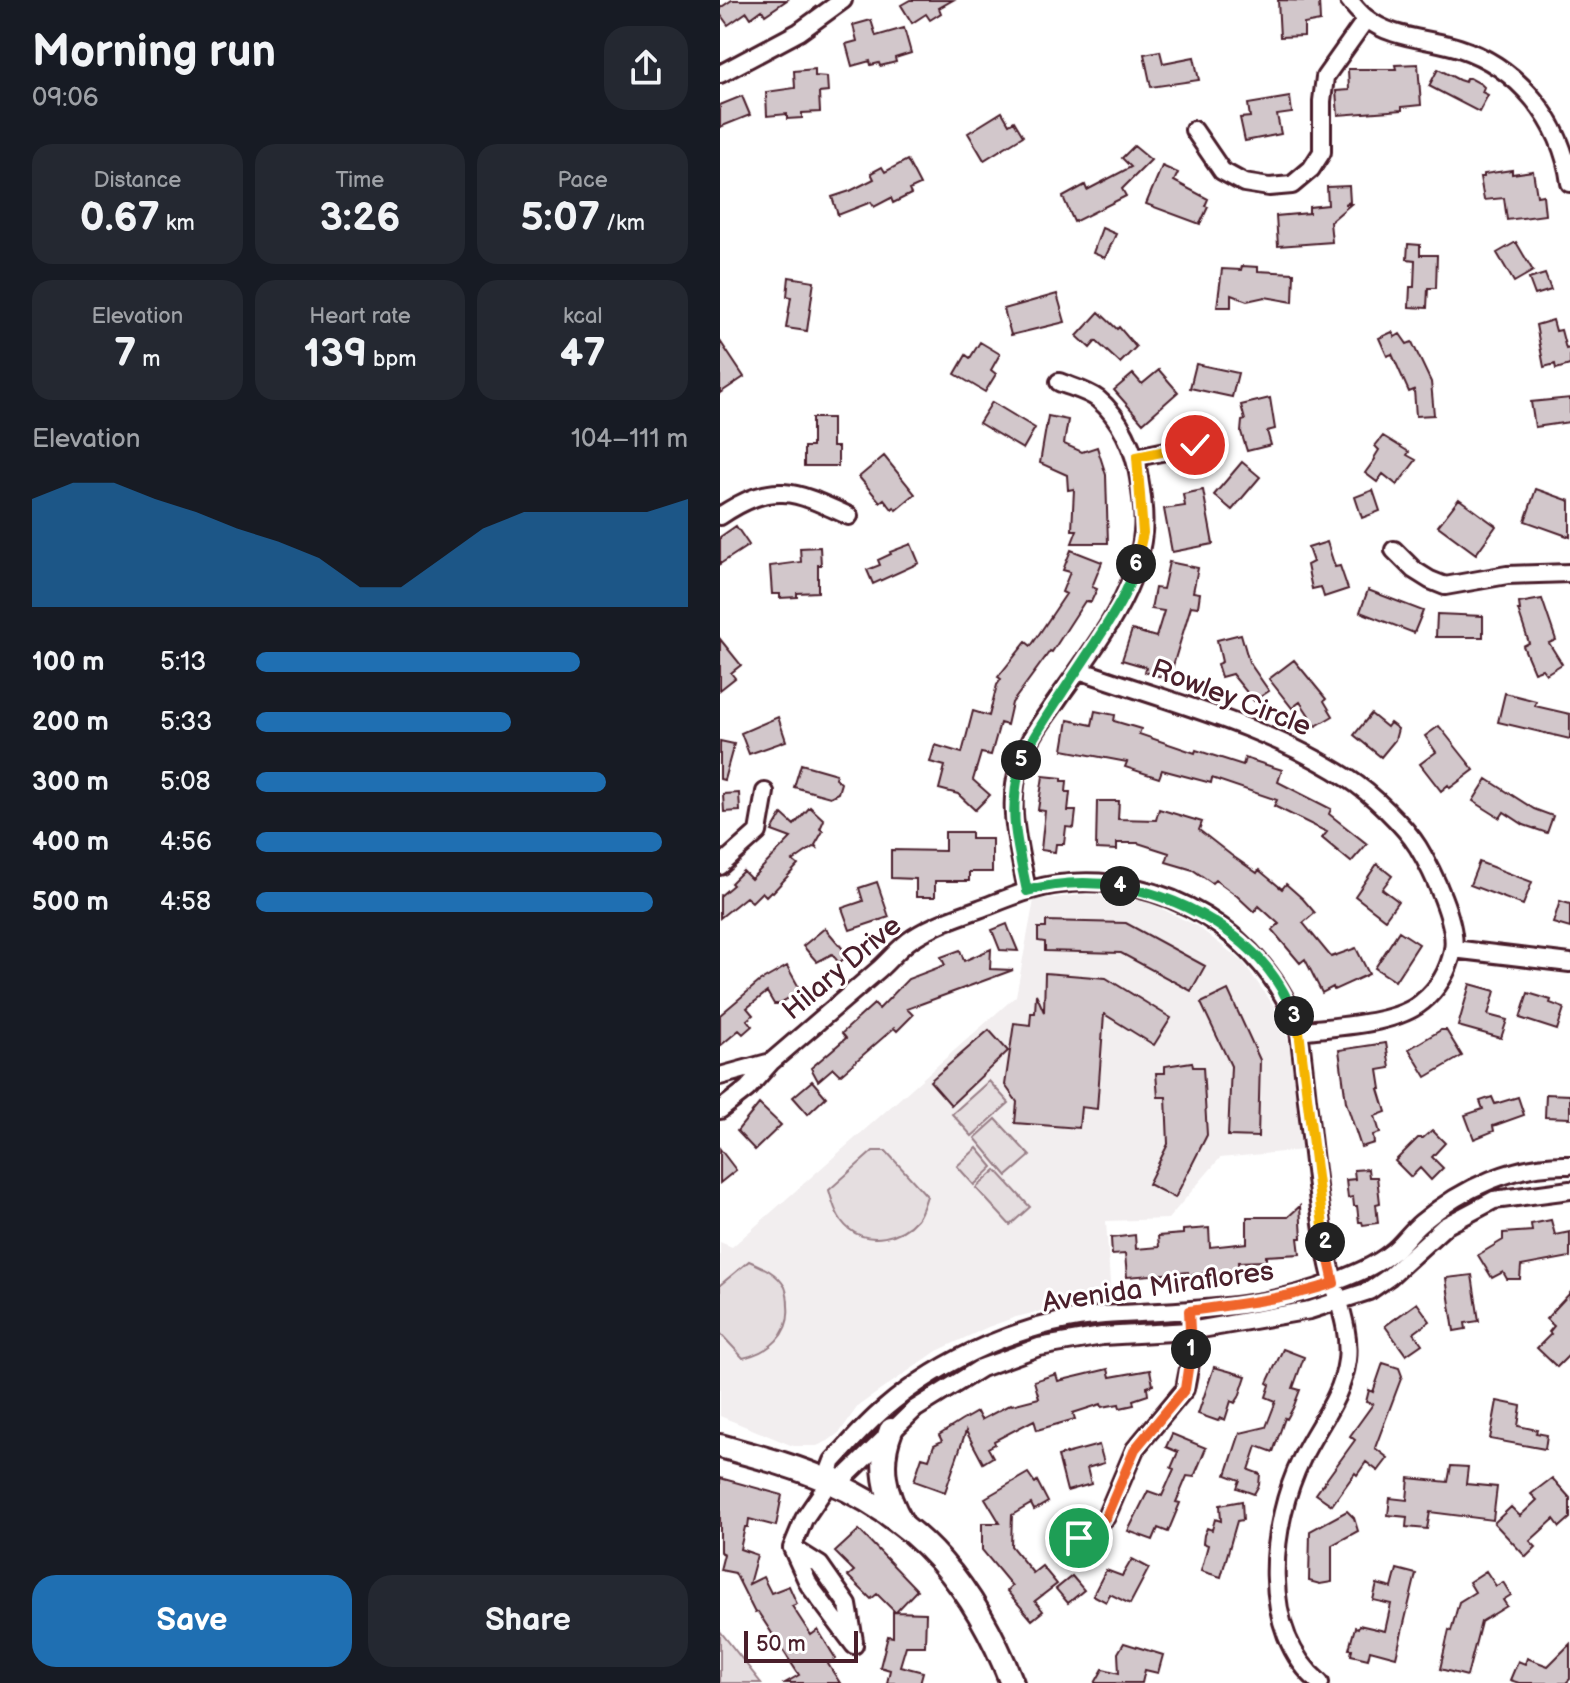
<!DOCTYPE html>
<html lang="en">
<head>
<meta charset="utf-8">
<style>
	body { margin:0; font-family:"Balsamiq Sans",sans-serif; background:#242831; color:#f1f3f6; height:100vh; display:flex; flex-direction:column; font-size:30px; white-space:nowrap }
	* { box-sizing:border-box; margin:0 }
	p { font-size:26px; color:#9ea1a6 }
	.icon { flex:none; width:44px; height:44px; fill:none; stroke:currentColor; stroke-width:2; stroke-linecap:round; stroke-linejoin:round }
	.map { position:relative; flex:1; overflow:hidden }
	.panel { display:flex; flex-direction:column; background:#171b24; width:720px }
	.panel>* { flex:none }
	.scale { position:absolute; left:24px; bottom:20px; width:114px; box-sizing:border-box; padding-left:8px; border:4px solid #4a1f2b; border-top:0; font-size:22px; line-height:28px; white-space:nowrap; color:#4a1f2b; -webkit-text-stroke:6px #fff; paint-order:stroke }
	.pin { position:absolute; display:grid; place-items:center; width:68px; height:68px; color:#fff; margin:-34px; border:4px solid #fff; border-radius:50%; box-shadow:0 2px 8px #0007 }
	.km { position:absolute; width:40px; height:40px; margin:-20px; border-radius:50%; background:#222; color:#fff; font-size:22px; line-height:40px; text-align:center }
	.round { display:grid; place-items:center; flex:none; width:84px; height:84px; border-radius:24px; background:#242831 }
	.headline { display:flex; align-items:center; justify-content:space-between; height:136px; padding:0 32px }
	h1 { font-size:44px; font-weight:700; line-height:60px }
	.stats { display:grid; grid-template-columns:repeat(3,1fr); gap:12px; height:136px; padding:8px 32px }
	.stats div { display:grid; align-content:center; border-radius:20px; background:#242831; text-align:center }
	.stats b { font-size:40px; font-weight:700 }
	.stats small { font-size:22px; font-weight:400 }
	.stats p { font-size:22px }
	.chart { height:224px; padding:16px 32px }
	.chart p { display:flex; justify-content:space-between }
	.chart svg { width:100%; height:144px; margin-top:8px; fill:#1f6fb2; opacity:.7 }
	.button { display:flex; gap:16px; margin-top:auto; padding:16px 32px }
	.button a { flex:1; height:92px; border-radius:24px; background:#1f6fb2; color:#fff; font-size:32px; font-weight:700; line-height:92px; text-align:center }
	.button a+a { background:#242831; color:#f1f3f6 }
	ul { padding:0 32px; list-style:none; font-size:26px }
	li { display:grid; grid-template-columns:128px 96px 1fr; align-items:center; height:60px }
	li i { height:20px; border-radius:10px; background:#1f6fb2 }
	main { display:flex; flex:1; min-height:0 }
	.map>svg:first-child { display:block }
	.built { fill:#f2eeef }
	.green { fill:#e5dee0; stroke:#987e86; stroke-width:2 }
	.building { fill:#d2c7cb; stroke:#4a1f2b; stroke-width:2 }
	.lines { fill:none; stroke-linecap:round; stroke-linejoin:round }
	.minor-casing { stroke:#4a1f2b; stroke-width:22 }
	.major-casing { stroke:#4a1f2b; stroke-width:28 }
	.minor { stroke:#fff; stroke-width:16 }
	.major { stroke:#fff; stroke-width:22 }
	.split-1-casing { stroke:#fff; stroke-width:16 }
	.split-2-casing { stroke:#fff; stroke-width:16 }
	.split-3-casing { stroke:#fff; stroke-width:16 }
	.split-4-casing { stroke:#fff; stroke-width:16 }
	.split-5-casing { stroke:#fff; stroke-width:16 }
	.split-6-casing { stroke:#fff; stroke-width:16 }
	.split-7-casing { stroke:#fff; stroke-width:16 }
	.split-1 { stroke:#f0652b; stroke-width:10 }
	.split-2 { stroke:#f0652b; stroke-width:10 }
	.split-3 { stroke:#f5b400; stroke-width:10 }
	.split-4 { stroke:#22a559; stroke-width:10 }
	.split-5 { stroke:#22a559; stroke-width:10 }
	.split-6 { stroke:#22a559; stroke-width:10 }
	.split-7 { stroke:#f5b400; stroke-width:10 }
	.labels { text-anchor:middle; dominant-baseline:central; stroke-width:6; stroke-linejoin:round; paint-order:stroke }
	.street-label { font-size:28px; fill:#4a1f2b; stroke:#fff }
</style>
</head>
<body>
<main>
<section class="panel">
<div class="headline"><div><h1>Morning run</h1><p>09:06</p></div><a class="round"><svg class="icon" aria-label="share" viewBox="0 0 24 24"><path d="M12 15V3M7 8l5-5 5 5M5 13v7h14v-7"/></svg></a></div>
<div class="stats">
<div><p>Distance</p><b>0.67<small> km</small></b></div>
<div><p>Time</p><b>3:26</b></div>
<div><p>Pace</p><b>5:07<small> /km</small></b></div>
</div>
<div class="stats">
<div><p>Elevation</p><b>7<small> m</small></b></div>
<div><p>Heart rate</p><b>139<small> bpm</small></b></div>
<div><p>kcal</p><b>47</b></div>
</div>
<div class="chart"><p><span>Elevation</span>104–111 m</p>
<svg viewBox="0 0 160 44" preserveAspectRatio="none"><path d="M0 44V11L10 6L20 6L30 11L40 15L50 20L60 24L70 29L80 38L90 38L100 29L110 20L120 15L130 15L140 15L150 15L160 11V44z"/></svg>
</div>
<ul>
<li><b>100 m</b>5:13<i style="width:75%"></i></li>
<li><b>200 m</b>5:33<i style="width:59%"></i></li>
<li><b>300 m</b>5:08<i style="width:81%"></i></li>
<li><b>400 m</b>4:56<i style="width:94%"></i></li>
<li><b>500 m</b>4:58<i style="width:92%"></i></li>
</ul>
<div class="button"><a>Save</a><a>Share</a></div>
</section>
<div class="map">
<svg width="850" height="1683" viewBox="0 0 850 1683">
	<rect width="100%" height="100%" fill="#fff"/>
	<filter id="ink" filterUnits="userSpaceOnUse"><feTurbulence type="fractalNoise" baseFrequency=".0125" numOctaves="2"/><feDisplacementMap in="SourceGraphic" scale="16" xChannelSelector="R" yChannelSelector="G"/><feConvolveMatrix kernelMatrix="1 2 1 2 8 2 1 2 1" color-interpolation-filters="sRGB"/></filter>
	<g filter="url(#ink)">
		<path class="built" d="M363,895L396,896L430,903L477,926L523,962L554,1006L567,1037L576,1068L584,1150L500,1158L448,1219L386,1221L391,1299L355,1303L296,1317L268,1327L217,1351L138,1406L120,1432L108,1441L97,1446H73L0,1416V1242L12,1247L296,996L314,900Z"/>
		<path class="green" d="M269,1081L289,1103L252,1136L232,1114Z
			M276,1119L310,1156L287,1176L255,1138Z
			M257,1148L273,1167L254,1185L237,1166Z
			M153,1151H166L207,1196C204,1204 202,1213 197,1219C181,1238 149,1245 129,1229C117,1219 113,1204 109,1190Z
			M276,1170L310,1207L290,1225L256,1188Z
			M29,1261C43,1267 57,1273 65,1287C67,1292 68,1300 68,1306C71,1335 49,1352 23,1358L0,1333V1285Z
			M0,1631L41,1683H0Z"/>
		<path class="building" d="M12,0H67L45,15L42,10L31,18L27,12L8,25L0,14V8Z
			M190,0H233L219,8L221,13L210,20L206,14L192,23L181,5Z
			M558,0L599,1L600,21L584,24V36L560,37Z
			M151,20L156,36L184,28L191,53L175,58L176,62L160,66L159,63L151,65L150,61L132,66L126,44L137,41L133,25Z
			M440,51L443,63L474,57L479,80L431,87L424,54Z
			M698,64L701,105L682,107V110L618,115L616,91L629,90L628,69H676L675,65Z
			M95,69V76L107,77L108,92L99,93L100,112L82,113V118L67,119V114L47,116L46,92L75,88L74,71Z
			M718,69L739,80L745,82L746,78H750L761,84L764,87L762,92L768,95L759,112L709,86Z
			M22,96L30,115L0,127V105Z
			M570,97L572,113L557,115L561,134L525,141L520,118L530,117L528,104Z
			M282,112L289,124L294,121L303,136L264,160L248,133Z
			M414,146L431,160L402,189L406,196L354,222L343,197L365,185L367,190L411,167L402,158Z
			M187,160L200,185L189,190L191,194L173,203L171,198L154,207L151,202L118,215L112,197L130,191L154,179L151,173L162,167L165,172Z
			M442,166L458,173L454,181L488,199L485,206L488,207L480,224L426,204Z
			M792,170V174L813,171L817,196L823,195L825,215L787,220L784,198L764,200L760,177H764V174Z
			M629,186L630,202L625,204H631L610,222L612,242L558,246L556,216L589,213V207L608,205L607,187Z
			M382,228L396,234L385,258L373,253Z
			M796,242L813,271L794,282L777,253Z
			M688,244L700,245V255H717L716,288H708L707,308L689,307L690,287H694L695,260L687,259Z
			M522,266L538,267V271L574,273L573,302L545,297L527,301L511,295V307H497L502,269L521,270Z
			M825,274L831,290L815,295L809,279Z
			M69,277L94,281L87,331L66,328L71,297L67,296Z
			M337,294L345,322L291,335L284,309Z
			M379,312L397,329L399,327L416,347L400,363L376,341L370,348L357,336Z
			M833,320L836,331L841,330L846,349L850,348V365L836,369L835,364L824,367L816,325Z
			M672,332L675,337L680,334L687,344L692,342L711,382L714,415L696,416L694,390L689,392L672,354L667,356L659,338Z
			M0,341L24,377L0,393Z
			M260,342L280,354L271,370L276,374L265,392L235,374L246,355L250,358Z
			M476,364L518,373L512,397L470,388Z
			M439,370L458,392L423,423L394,390L413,374L422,384Z
			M550,398L555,429L547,431L551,445L527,451L521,432L522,421L525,420L521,405Z
			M850,398V422L815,427L811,402Z
			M272,402L315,428L303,449L259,423Z
			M328,416L348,420L344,444L362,452L377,447L386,475L388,543H352L357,530H352L354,489L348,490L347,475L320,463Z
			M92,418H112V447H118V466H84V447H92Z
			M663,436L689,452L687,455L696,460L677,485L663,474L657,482L645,473L655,459L654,458L659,450L655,446Z
			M164,456L195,494L176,510L174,507L172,509L164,499L160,502L139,477Z
			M522,462L540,477L512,510L494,495Z
			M816,489L850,501V537L805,521Z
			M483,490L493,544L452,552L444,509L465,506L463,494Z
			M653,490L660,511L642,518L635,497Z
			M739,499L776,526L756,554L718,526Z
			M16,526L29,545L0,564V537Z
			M607,542L615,567L620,566L628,589L604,597L601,587L592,589L587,565L593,562L588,548Z
			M191,544L199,563L153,584L147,570L160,565L158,560L171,554L170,552Z
			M100,547L101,565H98V592L77,593V597L60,598V594H52L50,566L81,562L80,548Z
			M351,550L382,562L372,587L377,589L371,602L365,601L332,652L330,651L292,703L287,725L280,723L271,755L261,753L253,780L270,795L255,810L238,794L219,789L225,766L210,762L215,745L242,753L253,711L269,716L277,685L281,679L278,677L306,642L311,646L346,594L342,592L350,572L343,570Z
			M449,562L478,568L473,592L480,593L478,607L471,606L449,679L425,672L426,667L402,660L412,630L436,637L444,611L431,609L435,588L443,589Z
			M648,590L703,611L694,633L640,612Z
			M822,599L836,640L829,643L842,664L826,674L822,669L814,672L803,646L809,643L798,610H800L799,603Z
			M717,614L763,616V637H716Z
			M521,634L529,662L549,691L534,701L512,674L501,677L497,664L502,662L497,640Z
			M0,639L21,665L11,673L15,678L0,690Z
			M574,660L606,699L604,701L613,716L596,726L580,702L572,708L549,679Z
			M785,693L816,701L815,706L850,714V739L778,722Z
			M375,711L395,715L394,721L421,729L419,734L475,753L476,750L523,765L525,758L562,770L558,782L611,809L609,814L647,844L631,862L602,838L607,832L554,806L557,800L492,778L491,783L442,770L439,778L405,767L407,762L343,750L348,720L372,725Z
			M651,714L667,727L670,723L678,729L675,740L661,757L634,735Z
			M58,717L66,741L29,754L21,733Z
			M719,726L754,770L730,788L728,785L721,791L700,764L716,752L705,736Z
			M0,741L14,744L4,780L0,779Z
			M81,764L116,774L115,778L121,783L118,793L110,797L74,787Z
			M323,776L342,778V781H347L346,792H350L348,811H356L354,828L346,827L344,844H336L335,852L321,850L325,811L318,810Z
			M767,779L814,809L833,816L827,833L804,825L784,812L780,818L753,801Z
			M19,793L20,811L4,812L3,794Z
			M377,801H399L398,819L436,820L439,809L482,822L479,830L511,855L537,873L539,870L562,889L566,884L583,899L595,913L583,923L611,957L636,948L649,974L614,990L613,987L602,993L585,959L580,963L552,930L559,924L539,906L534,912L517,896L495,880L492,883L473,870L446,862L449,853L418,843H397V850L376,849Z
			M90,807L104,820L100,829L103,831L95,845L97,848L93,847L73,861L78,865L53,892L51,891L46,896L42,892L32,902L26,897L0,918V896L13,885L11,883L23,871L31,879L71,838L52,831L62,814L74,825Z
			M225,832H251V839H272V872H249V881H215V897H196V879L171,878V850L225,851Z
			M759,862L812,882L803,905L750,885Z
			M657,864L672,876L662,889L678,901L665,919L635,896Z
			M157,882L169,917L130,930L122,908L143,901L139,888Z
			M840,901L850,904V928L833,923Z
			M326,921L406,923L485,966L471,991L401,953L325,951V942L318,941V928H326Z
			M287,924L290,932L298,951L280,950L272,930Z
			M105,928L128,955L119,963L112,954L97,962L83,946Z
			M679,931L699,944L675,981L655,968Z
			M271,949L270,969L293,970L187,1009L193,1015L177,1031L174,1028L120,1075L113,1068L98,1081L91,1068L126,1038L122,1033L154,1004L159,1009L188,979L225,965L221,957L240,950L244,961Z
			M67,966L81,991L58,1004H54L47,992L27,1008L33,1015L27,1020L32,1026L23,1034L19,1030L0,1046V1015L39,982Z
			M325,973L386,978L451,1018L434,1045L384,1014L377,1109L361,1107L359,1128L295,1123L297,1102L285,1085L294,1023L310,1025L311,1013H315L316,994L324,1012Z
			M750,984L775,991L768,1015L787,1020L781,1038L738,1026Z
			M508,990L540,1060L538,1137L508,1136L511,1066L481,1003Z
			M808,993L831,1000L830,1003L844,1008L837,1030L800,1018Z
			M269,1030L288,1051L231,1105L210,1081Z
			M721,1030H726L742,1056L706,1077L689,1049Z
			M666,1043L670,1068L658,1070L661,1089H659L666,1112L655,1116L660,1133L653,1135L654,1143L641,1147L626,1102L619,1050Z
			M472,1062L473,1067H483L487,1135L455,1198L428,1184L448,1144L446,1097H438L436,1073H445V1066Z
			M92,1081L106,1097L88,1114L73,1097Z
			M826,1094L850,1095V1118L825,1117Z
			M772,1097L775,1104L798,1097L804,1115L773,1126L774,1131L754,1139L745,1115L763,1109L760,1101Z
			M39,1104L61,1125L35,1150L17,1131Z
			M712,1130L725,1143L712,1157L723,1168L711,1180L700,1168L691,1177L675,1161L698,1138H703Z
			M0,1149L16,1170L0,1183Z
			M648,1169L649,1177H657L660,1203L656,1204L658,1223L643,1225L642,1222H639L637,1206H634L633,1197L628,1198L626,1180L635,1179L634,1170Z
			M580,1206L582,1238H578L580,1254L546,1256V1261L518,1262L519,1275L501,1276V1272L468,1275V1272L407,1277L405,1254L392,1255L391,1238L415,1235L416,1249L439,1247L438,1236L463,1234V1230L489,1228L490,1247L527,1243V1217H568Z
			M831,1220L835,1235L850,1232V1257L801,1266L800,1279H787L783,1272L772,1278L758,1255L783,1240V1233L812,1231L811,1224Z
			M752,1275L759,1321L745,1323L746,1329L734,1331L726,1278Z
			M850,1293V1354L837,1367L817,1348L831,1334L829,1332L834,1326L826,1319Z
			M697,1303L710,1321L694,1333L702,1344L686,1355L665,1326Z
			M563,1349L584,1357L573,1388L580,1390L573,1408L567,1419L565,1418L553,1452L537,1446L529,1470L540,1474L539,1485L534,1494L517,1488L520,1480L506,1475L520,1433L546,1427L556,1401L546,1397L550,1385L547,1383Z
			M663,1363L679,1368L682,1376L655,1448L668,1458L658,1471L646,1462L637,1475L635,1473L612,1505L596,1494L635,1440L630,1436L653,1404L646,1402L649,1390L653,1392Z
			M494,1367L526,1376L519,1397L515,1403L511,1401L505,1420L500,1418L498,1421L478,1414Z
			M388,1369L390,1377L430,1370L433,1385L427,1387L428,1395L413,1400L414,1405L400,1408L399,1404L382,1407L381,1404L353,1413L355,1419L317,1430L314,1420L274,1441L275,1444L268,1448L273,1457L263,1463L246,1431L225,1492L194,1481L202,1457L209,1459L214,1445L222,1441L219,1435L241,1421L257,1412L261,1420L291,1404L292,1405L319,1398L314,1381L336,1374L338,1381Z
			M777,1401L801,1406L798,1426L817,1430L816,1433L827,1435L825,1449L770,1439Z
			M452,1434L486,1448L474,1477L467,1476L456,1502L460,1503L448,1532L438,1528L433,1540L408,1531L428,1491L442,1496L454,1469L451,1468L458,1452L446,1447Z
			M379,1445L384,1463L367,1468L371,1484L347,1491L338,1456Z
			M731,1466L748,1467L746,1484L777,1487L773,1520L710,1512L707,1529L686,1527L687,1517L668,1515L670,1498L687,1500L689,1478L728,1482Z
			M308,1473L315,1483L317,1481L328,1502L314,1510L311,1504L292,1515L291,1546L313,1573L322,1566L337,1584L315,1601L323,1611L312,1620L287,1591L292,1586L262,1550V1523H280L265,1498Z
			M0,1478L62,1495L56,1526L29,1519L28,1527H25L20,1549L37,1555L29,1584L43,1577L51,1593L69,1586L77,1604L72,1606L91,1635L98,1630L116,1659L108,1664L120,1683H65L79,1675L38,1612L35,1613L15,1573L0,1570L4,1554L0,1552Z
			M832,1478L850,1498V1518L840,1527L834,1519L810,1541L816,1547L806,1557L774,1523L791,1507L800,1516L817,1500L811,1494Z
			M522,1501L523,1520L517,1521L501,1577L481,1571L488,1545L483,1543L484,1535L487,1528L492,1530L495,1519L501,1521L500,1505Z
			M627,1511L634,1518L638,1531L612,1545V1582L600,1584L589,1581L590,1531Z
			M139,1530L197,1590L176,1612L206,1613L205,1646H186L180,1666L203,1672L200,1683H167L170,1670L160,1667L168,1636L173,1637V1612H175L157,1594L151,1599L128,1576L134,1571L115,1552Z
			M412,1559L429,1568L410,1604L390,1594L386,1602L373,1595L386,1570L402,1576Z
			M677,1569L696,1574L676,1657L650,1650L648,1659L631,1655L632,1649H629L635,1627L638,1628L639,1625L665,1631L671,1604L653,1600L657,1584L672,1588Z
			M766,1571L776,1586L783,1582L791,1595L783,1600L787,1606L761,1622L747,1676L720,1669L729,1630L731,1631L739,1602L755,1592L749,1582Z
			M352,1576L364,1590L348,1603L336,1589Z
			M404,1643L443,1655L438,1673L425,1670L422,1683H375L383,1669L399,1673L398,1653Z
			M850,1644V1679L846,1683H799L790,1680L798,1661L805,1664L807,1658L828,1666Z"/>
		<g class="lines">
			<defs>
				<path id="minor" d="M629,0C634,6 639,13 646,18C671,39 709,38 739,48C798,67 842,121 850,183
					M0,74L79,32L123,0
					M474,130L502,171L524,183L549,187L572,185L591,169L602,152V101L605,77L646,19
					M417,457L475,445
					M0,516C54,480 75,491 129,516
					M674,550L694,570L710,580L725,586L787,575L850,573
					M359,670C450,702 548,726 629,779C651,793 685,826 698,847C712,870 738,924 733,950C729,970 718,989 702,1002C675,1025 615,1026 579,1031
					M0,866L38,832L45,792
					M307,891C299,847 285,804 301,760C310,735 328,714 342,693C376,646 418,591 423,532C425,514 422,495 419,478C415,450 400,417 378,399C368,391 351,387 339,382
					M733,949L850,963
					M51,1062C86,1032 122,1001 157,971C169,961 179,947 193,938C213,925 236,917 259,909C286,899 312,887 340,884C442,871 546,934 579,1031C589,1107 594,1184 608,1260C614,1293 631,1326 627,1360C622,1399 598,1424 582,1458C550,1523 538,1632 600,1683
					M0,1076L51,1062L27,1089L0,1110
					M110,1481L108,1474L113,1461C129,1444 145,1425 164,1409C223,1358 306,1321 384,1315C460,1310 540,1311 612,1283C632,1275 654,1267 671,1253C682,1245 690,1232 701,1223C742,1188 796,1163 850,1165
					M110,1481L126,1476L195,1409L261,1368L319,1347L382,1336L470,1331L590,1310L649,1291L669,1277L725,1226L774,1200L850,1190
					M110,1481L84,1519L72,1548L89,1585L134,1645
					M359,1538L386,1517L415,1449L465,1389L472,1353L470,1322
					M73,1548L100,1565L128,1605L134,1641"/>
				<path id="major" d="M171,1430C158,1463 164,1493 182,1523
					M0,1446C35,1456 72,1465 106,1480C202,1521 255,1588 292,1683"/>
			</defs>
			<use href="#minor" class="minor-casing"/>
			<use href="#major" class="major-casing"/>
			<use href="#minor" class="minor"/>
			<use href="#major" class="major"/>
		</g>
	</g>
	<g class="lines" filter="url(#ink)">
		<defs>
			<path id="split-1" d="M359,1538L386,1517L415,1449L465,1389L471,1349"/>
			<path id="split-2" d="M471,1349L469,1311C518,1304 567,1299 614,1283L605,1242"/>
			<path id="split-3" d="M574,1016L579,1031L605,1242"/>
			<path id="split-4" d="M400,886C471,899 549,944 574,1016"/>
			<path id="split-5" d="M301,760C288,816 296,837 307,891C338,882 368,881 400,886"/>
			<path id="split-6" d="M301,760C324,717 353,678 379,637C394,614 409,591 416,564"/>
			<path id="split-7" d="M416,564L423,533L417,457L475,445"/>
		</defs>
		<use href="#split-1" class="split-1-casing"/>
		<use href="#split-2" class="split-2-casing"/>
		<use href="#split-3" class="split-3-casing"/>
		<use href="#split-4" class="split-4-casing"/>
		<use href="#split-5" class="split-5-casing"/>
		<use href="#split-6" class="split-6-casing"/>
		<use href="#split-7" class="split-7-casing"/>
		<use href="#split-1" class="split-1"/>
		<use href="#split-2" class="split-2"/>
		<use href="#split-3" class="split-3"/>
		<use href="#split-4" class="split-4"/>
		<use href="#split-5" class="split-5"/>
		<use href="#split-6" class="split-6"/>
		<use href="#split-7" class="split-7"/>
	</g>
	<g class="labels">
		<g class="street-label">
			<text transform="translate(511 698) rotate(21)">Rowley Circle</text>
			<text transform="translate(122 968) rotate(-40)">Hilary Drive</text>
			<text transform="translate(438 1287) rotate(-8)">Avenida Miraflores</text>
		</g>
	</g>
</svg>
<div class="scale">50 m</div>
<div class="pin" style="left:359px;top:1538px;background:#1e9e55"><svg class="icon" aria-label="arrive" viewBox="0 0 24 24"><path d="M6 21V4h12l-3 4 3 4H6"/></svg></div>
<div class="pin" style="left:475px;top:445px;background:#d93025"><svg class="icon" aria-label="check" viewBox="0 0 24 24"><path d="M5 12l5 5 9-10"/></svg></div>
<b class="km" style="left:471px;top:1349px">1</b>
<b class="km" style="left:605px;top:1242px">2</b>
<b class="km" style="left:574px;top:1016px">3</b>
<b class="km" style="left:400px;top:886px">4</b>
<b class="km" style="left:301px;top:760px">5</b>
<b class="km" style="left:416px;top:564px">6</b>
</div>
</main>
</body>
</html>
